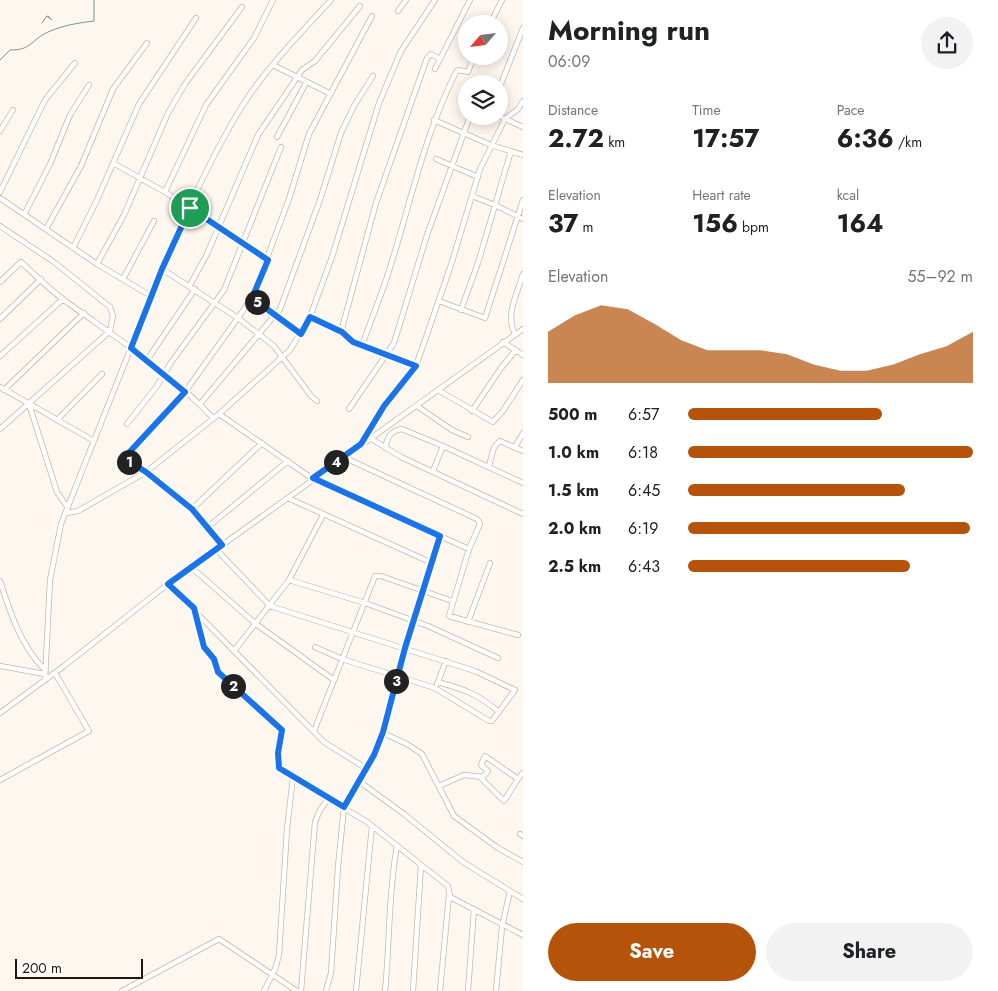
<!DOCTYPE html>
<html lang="en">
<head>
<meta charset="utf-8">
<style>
	body { margin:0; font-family:Jost,sans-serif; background:#f2f2f2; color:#202124; height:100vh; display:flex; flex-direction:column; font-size:19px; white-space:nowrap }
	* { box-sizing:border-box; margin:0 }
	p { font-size:16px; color:#757577 }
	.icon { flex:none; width:28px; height:28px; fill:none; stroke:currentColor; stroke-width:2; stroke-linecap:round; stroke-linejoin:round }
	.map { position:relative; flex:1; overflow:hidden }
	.drawer { display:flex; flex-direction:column; background:#fff; width:475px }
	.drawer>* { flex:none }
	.needle { width:32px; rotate:242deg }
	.tools { position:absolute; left:458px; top:15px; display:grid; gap:10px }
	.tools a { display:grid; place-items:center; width:50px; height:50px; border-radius:50%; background:#fff; box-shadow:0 2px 12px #0003; font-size:25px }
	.scale { position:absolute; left:15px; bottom:12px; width:128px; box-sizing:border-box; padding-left:5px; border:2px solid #1b1713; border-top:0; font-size:14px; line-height:18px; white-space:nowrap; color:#1b1713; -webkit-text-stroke:4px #fff; paint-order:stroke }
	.pin { position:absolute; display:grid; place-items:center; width:42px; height:42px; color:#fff; margin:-21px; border:2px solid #fff; border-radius:50%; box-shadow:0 1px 5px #0007 }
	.km { position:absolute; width:25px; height:25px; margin:-12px; border-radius:50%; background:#222; color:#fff; font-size:14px; line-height:25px; text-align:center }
	.round { display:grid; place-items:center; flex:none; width:52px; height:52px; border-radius:26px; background:#f2f2f2 }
	.summary { display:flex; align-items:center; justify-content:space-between; height:85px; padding:0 25px }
	h1 { font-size:28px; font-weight:700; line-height:38px }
	.figures { display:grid; grid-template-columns:repeat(3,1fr); gap:8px; height:85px; padding:5px 25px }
	.figures div { display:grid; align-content:center }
	.figures b { font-size:25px; font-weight:700 }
	.figures small { font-size:14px; font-weight:400 }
	.figures p { font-size:14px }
	.chart { height:140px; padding:10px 25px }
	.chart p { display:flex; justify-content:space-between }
	.chart svg { width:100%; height:90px; margin-top:5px; fill:#b45309; opacity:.7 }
	.cta { display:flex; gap:10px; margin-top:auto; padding:10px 25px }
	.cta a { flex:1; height:58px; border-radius:30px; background:#b45309; color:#fff; font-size:20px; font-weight:700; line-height:58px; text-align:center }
	.cta a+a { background:#f2f2f2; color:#202124 }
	ul { padding:0 25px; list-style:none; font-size:16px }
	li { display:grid; grid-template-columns:80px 60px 1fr; align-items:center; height:38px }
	li i { height:12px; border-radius:6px; background:#b45309 }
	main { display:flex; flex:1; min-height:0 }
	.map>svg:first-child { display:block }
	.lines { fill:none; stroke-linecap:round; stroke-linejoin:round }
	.stream { stroke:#759797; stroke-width:1 }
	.minor-casing { stroke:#c2b7ab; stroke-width:6 }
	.minor { stroke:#fff; stroke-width:4.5 }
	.route-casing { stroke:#fff; stroke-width:10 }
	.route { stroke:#1a73e8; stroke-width:6 }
</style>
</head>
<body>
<main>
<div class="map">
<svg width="523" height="991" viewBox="0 0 523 991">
	<rect width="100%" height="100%" fill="#fef7f0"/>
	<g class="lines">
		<path class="stream" d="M42,23L47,16L52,20L48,16
			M0,60L10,50C30,50 29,43 44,34C59,26 77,23 94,21V0"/>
		<defs>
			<path id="minor" d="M398,11L406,0
				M490,24L502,0
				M273,65L329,93
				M435,69L470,0
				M484,84V83
				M499,89L523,28
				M499,116L523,127
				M434,120L491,145L523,155
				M0,131L13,110
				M277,137L306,83
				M436,159L478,177
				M113,163L165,192L268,260
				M0,192L45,100L75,63
				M165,192L206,105L254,38L273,0
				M472,196L495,205L523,219
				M0,198L97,264L151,296
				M25,213L50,164L70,115L89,85
				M0,226L54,262L110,307L113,316L110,331L0,429
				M46,229L81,166L113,89L147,43
				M73,248L97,200L139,104L196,18
				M97,264L124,215L168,113L185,84L242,7
				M162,269L238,318L274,346L311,396L317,401
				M123,279L154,221
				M0,282L21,262C35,275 49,289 64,300C115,337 170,372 213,418
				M190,285L207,254L258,135L302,70L315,61L360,6
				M252,298L301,334
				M439,301L485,318L523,200
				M461,310L478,263L511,151
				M310,317L341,332L353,342L416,366
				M0,319L41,279
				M341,332L376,203L427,58L431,54L440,59
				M515,334C505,315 517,294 523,274
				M503,342L523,355
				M362,346C370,322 380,299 388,274C410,206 423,138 456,72L458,70L468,72L474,56
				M0,356L63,299
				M147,360L195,289
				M0,387L94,441
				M4,390L84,313
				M438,390L493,422L503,411L523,380
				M29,404L57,492L68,508
				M200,404L280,309L320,200L341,133L354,106L373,76
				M417,406L452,430L468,437
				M349,409L394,343L427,235L470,116
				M472,411L501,368L516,350
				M219,414L313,479L469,549
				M57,420L102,374
				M127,424L157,386L170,364L224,290L281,147
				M370,438L401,457L523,514
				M362,443L384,406L416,366L451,265L480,169L505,119L518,109L523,101
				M515,447L523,433
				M385,448C388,436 390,431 402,429L443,446
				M343,457L477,519L480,524L469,549L449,616L518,635
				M489,466L494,447L500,441L523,451
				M433,471L443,446L523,483
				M288,498L432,563
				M192,509L262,443
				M66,513L78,511L146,472L219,414L290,350L310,317L332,257L379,103L401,51L435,0
				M209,526L288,461
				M223,545C196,510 163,481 125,460L124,456L155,426L185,392L252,298L289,199L309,134L372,16
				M216,549L270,606L475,671L515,690L492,721H489L435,688L342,659L315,647
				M191,567L256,624L334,680
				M289,580L365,603L428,626L498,658
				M0,581C10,612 21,646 44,669
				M168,584L324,742L367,769
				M194,608L205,647L214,659L219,672L282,730C284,743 272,758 281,770L367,822L448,886L450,897L523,935
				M468,622L490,563
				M234,651L289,580L323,515
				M0,666L45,674
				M45,680L50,580L61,524L162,269C184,217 211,156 241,108C265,69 300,34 331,0
				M438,682C466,690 476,693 499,712
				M437,684L446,661
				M0,713L64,666L168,584L523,329
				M314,731L375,576H381L452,601
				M383,733L407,744L422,754L454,816L498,848L523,862
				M481,778L504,801L518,779
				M0,780L89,731L55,673
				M360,782L404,814L463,862L523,899
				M439,786L464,775L483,777L488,771L481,765L485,756L518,779L523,773
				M520,834L523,836
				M122,991L219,939L297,991
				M264,991L275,969L279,955L287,829L293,777
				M301,991L315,822L320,810L329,798
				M326,991L331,973L338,867L344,807L374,755L383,733L405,648L440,536
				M356,991L372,826
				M385,991C390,943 388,894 397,846
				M413,991L421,865
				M440,991L449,895
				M468,991L474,909
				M496,991L502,927L510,891"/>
		</defs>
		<use href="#minor" class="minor-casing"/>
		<use href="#minor" class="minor"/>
	</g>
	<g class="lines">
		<defs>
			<path id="route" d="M190,208L268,260L252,298L301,334L310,317L342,332L353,342L416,366L384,406L361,444L313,478L440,536L405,648L383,732L374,755L344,807L279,768L278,753L282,730L218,672L214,659L204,647L194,608L168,584L222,545L192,509L146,472L124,458L185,392L131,348L162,269Z"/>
		</defs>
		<use href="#route" class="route-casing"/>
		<use href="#route" class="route"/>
	</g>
</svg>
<div class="tools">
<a><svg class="needle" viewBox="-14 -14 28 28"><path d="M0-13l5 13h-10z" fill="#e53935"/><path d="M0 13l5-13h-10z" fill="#757577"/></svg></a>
<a><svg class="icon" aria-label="layers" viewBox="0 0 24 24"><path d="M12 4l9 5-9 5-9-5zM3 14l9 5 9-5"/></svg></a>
</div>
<div class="scale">200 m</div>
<div class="pin" style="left:190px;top:208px;background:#1e9e55"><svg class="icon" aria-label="arrive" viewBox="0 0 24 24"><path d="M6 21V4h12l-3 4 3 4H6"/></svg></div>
<b class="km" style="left:129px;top:462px">1</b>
<b class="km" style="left:233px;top:686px">2</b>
<b class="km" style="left:396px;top:681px">3</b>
<b class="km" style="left:336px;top:462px">4</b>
<b class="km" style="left:257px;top:302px">5</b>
</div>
<section class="drawer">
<div class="summary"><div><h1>Morning run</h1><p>06:09</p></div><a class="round"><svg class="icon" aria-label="share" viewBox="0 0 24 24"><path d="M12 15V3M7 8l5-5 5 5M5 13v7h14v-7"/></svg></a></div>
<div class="figures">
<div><p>Distance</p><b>2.72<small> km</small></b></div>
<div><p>Time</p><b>17:57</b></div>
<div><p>Pace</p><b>6:36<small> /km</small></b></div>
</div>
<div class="figures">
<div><p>Elevation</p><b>37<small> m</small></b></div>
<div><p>Heart rate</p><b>156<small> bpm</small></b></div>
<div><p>kcal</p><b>164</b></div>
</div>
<div class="chart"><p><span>Elevation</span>55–92 m</p>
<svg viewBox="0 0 160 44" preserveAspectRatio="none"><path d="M0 44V19L10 11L20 6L30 8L40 15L50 23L60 28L70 28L80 28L90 30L100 35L110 38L120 38L130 35L140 30L150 26L160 19V44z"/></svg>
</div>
<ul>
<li><b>500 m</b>6:57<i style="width:68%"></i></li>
<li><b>1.0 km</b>6:18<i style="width:100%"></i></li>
<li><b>1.5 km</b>6:45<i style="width:76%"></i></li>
<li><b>2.0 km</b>6:19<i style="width:99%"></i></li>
<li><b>2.5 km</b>6:43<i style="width:78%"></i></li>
</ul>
<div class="cta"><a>Save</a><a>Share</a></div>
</section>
</main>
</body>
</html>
